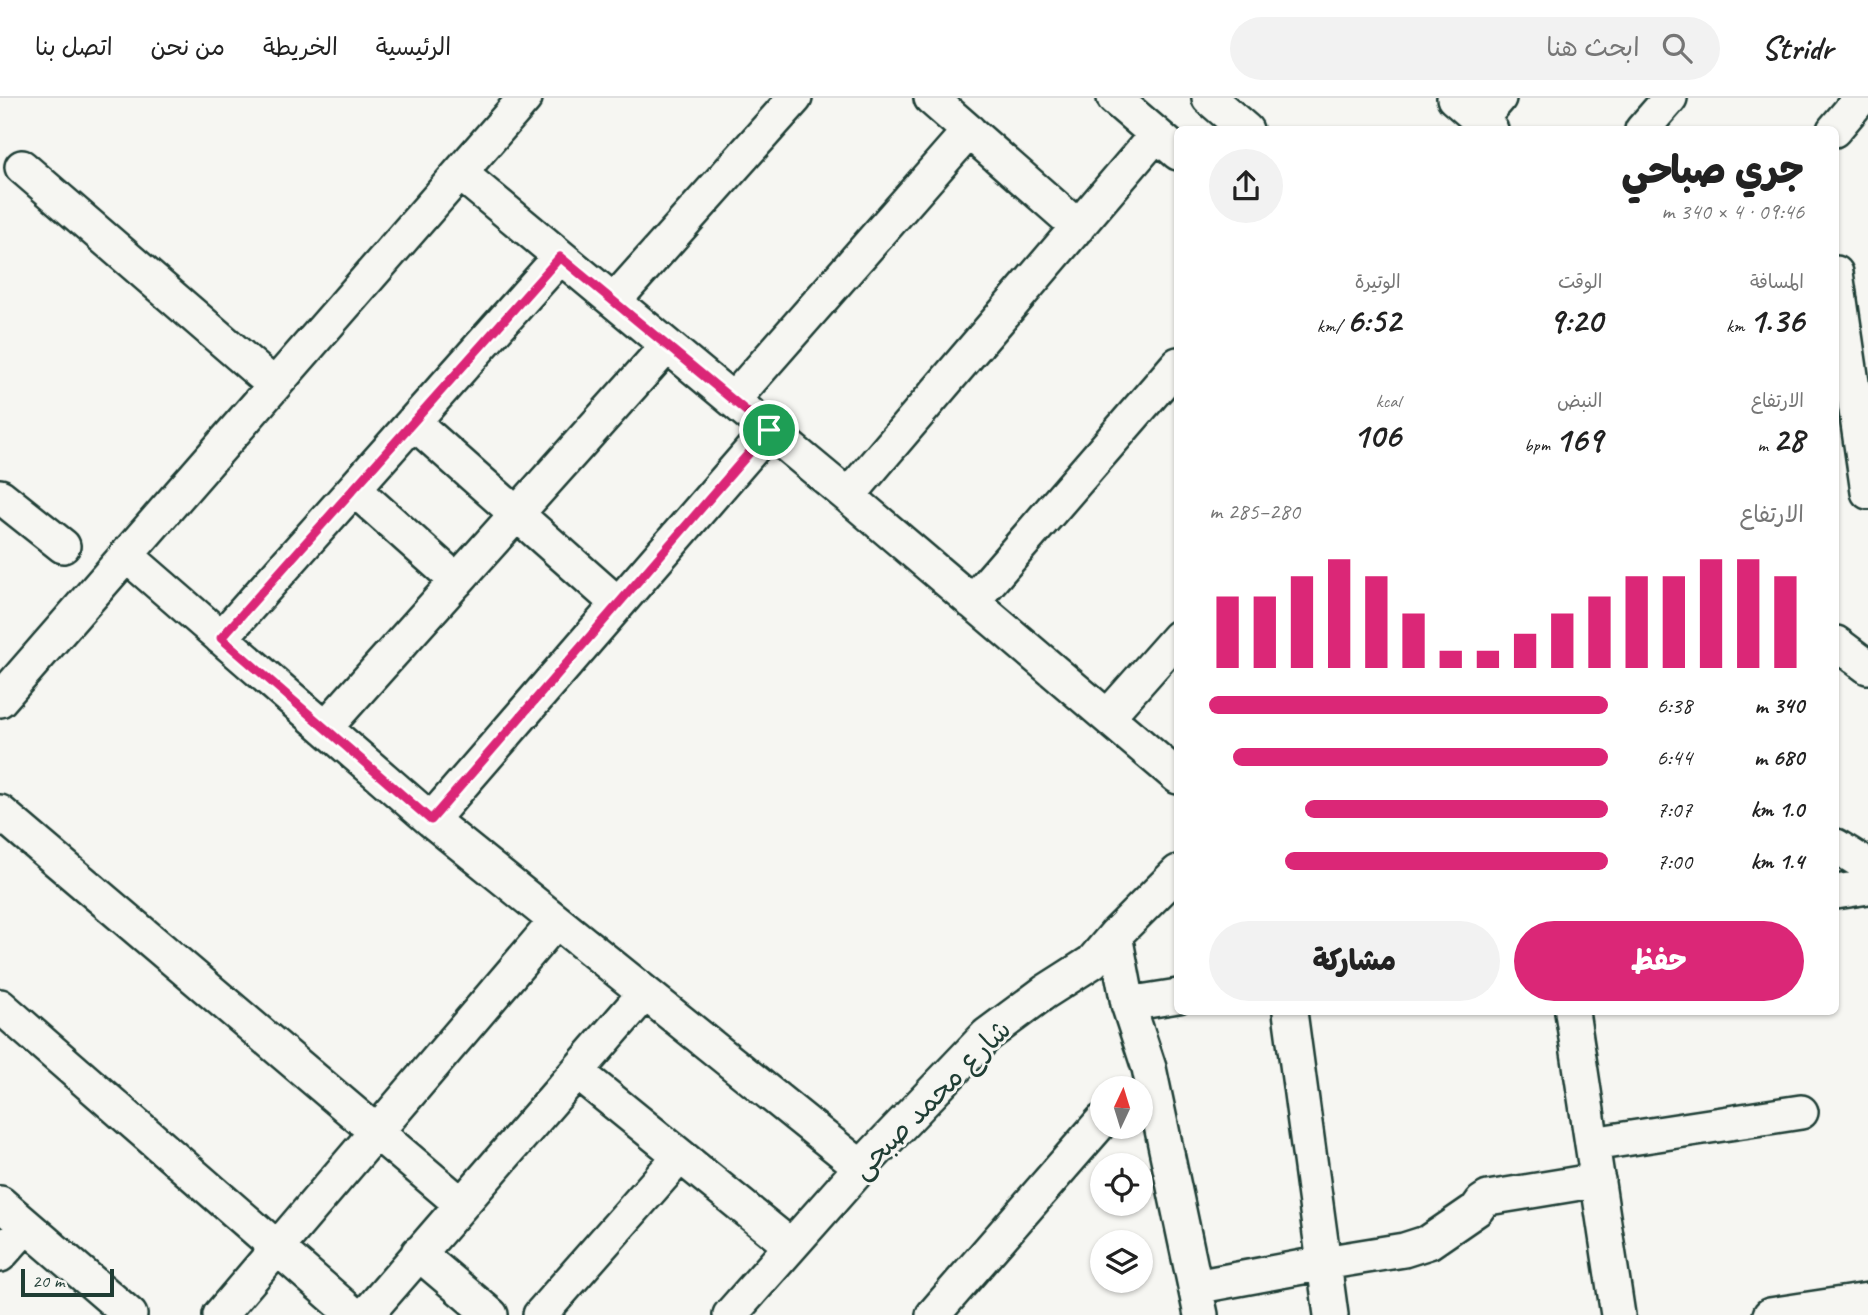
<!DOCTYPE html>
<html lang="ar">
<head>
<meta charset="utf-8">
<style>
	body { margin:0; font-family:Caveat,"Playpen Sans Arabic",sans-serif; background:#f2f2f2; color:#222; direction:rtl; height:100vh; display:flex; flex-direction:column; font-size:26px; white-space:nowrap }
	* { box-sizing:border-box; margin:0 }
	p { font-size:23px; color:#767676 }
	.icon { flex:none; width:38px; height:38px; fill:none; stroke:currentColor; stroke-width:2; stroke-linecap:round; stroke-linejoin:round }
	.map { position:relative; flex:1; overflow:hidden; direction:ltr }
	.sheet { position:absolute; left:1174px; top:28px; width:665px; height:889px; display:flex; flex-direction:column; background:#fff; border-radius:10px; box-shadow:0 2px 5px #0004; direction:rtl }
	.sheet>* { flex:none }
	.needle { width:46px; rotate:4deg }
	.buttons { position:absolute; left:1090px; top:978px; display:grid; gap:14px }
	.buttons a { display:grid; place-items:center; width:63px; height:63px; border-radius:50%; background:#fff; box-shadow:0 2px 5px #0004; font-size:35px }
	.scale { position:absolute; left:21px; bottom:18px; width:93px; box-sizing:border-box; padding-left:7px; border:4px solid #1f3d34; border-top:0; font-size:19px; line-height:24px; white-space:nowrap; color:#1f3d34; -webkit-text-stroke:5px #f6f6f2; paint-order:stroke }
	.pin { position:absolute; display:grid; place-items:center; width:60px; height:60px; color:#fff; margin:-30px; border:4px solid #fff; border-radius:50%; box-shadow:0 2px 7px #0007 }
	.round { display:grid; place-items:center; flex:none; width:74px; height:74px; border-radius:37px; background:#f2f2f2 }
	.summary { display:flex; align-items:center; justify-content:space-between; height:119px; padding:0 35px }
	h1 { font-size:38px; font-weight:800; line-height:52px }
	.metrics { display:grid; grid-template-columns:repeat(3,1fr); gap:10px; height:119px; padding:7px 35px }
	.metrics div { display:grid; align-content:center }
	.metrics b { font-size:35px; font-weight:800 }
	.metrics small { font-size:19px; font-weight:400 }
	.metrics p { font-size:19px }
	.chart { height:196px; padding:14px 35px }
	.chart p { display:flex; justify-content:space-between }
	.chart svg { width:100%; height:126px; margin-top:7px; stroke:#db2777; stroke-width:6 }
	.cta { display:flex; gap:14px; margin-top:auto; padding:14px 35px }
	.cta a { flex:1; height:80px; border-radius:42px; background:#db2777; color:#fff; font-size:28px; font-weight:800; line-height:80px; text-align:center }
	.cta a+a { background:#f2f2f2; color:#222 }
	ul { padding:0 35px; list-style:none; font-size:23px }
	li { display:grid; grid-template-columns:112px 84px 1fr; align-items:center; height:52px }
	li i { height:18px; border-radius:9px; background:#db2777 }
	header { display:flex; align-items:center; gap:42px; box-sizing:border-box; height:98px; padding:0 35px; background:#fff; border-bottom:2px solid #e0e0e0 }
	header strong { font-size:33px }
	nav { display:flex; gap:38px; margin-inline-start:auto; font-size:24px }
	.search { width:490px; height:63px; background:#f2f2f2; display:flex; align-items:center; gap:18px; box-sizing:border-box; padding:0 24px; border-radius:38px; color:#767676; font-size:26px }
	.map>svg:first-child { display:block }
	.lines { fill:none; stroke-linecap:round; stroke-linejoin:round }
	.minor-casing { stroke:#1f3d34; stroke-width:38 }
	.minor { stroke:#f6f6f2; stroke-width:33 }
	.route-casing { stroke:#fff; stroke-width:14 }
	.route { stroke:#db2777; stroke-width:9 }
	.labels { text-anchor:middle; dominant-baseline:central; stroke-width:6; stroke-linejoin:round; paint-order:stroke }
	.street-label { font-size:28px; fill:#1f3d34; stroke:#f6f6f2 }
</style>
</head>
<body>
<header>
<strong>Stridr</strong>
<div class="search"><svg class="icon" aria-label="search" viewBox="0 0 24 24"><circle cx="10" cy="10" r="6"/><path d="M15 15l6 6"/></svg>ابحث هنا</div>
<nav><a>الرئيسية</a><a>الخريطة</a><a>من نحن</a><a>اتصل بنا</a></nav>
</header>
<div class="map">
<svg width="1868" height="1217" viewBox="0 0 1868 1217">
	<rect width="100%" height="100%" fill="#f6f6f2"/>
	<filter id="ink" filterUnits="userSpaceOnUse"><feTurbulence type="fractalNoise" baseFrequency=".0143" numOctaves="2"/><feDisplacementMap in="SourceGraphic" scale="14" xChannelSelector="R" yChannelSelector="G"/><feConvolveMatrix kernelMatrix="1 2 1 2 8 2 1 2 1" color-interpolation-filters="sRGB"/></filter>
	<g filter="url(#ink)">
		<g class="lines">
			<defs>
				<path id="minor" d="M931,0L1078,129
					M1114,0L1178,55
					M1209,0L1246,32
					M1454,0L1491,32
					M1480,22L1499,0
					M1642,32L1670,0
					M1834,32L1861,0
					M22,69L274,287
					M460,75L848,398L1178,679
					M1836,175L1868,394
					M614,203L795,0
					M733,302L969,33
					M413,324L618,506
					M354,391L457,483
					M0,398L63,448
					M848,398L1156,37
					M126,457L431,722L861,1069
					M972,504L1178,266
					M221,540L560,159
					M1836,545L1868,569
					M0,602L525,0
					M1108,618L1178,539
					M325,630L667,248
					M0,714L461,1106
					M431,722L769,332
					M1836,748L1868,768
					M1836,794L1868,789
					M1115,837L1128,906L1149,970L1201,1217
					M1128,906L1178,898
					M0,908L354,1217
					M1290,914L1331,1217
					M1572,914L1618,1217
					M577,974L791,1148
					M1592,1046L1801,1014
					M0,1105L130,1217
					M418,1155L491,1217
					M0,1157L26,1128
					M1195,1189L1324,1165L1404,1152L1429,1144L1477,1111L1482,1104L1488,1100L1598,1082
					M220,1217L556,823
					M366,1217L645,895
					M540,1217L680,1058
					M730,1217L861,1069L987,937L1045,894L1092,864L1115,837L1178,774
					M933,1217L1102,1023
					M1770,1217L1868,1202"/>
			</defs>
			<use href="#minor" class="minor-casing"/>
			<use href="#minor" class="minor"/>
		</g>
	</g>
	<g class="lines" filter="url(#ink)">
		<defs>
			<path id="route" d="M560,159L769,332L431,722L221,540Z"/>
		</defs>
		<use href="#route" class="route-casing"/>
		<use href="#route" class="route"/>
	</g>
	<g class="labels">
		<g class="street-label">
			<text transform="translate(931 1001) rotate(-45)">شارع محمد صبحى</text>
		</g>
	</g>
</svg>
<div class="buttons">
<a><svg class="needle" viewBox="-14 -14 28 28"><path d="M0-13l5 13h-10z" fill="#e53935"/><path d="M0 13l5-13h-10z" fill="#767676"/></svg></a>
<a><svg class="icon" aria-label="locate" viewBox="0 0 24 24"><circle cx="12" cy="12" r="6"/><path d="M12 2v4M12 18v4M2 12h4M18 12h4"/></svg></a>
<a><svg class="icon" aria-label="layers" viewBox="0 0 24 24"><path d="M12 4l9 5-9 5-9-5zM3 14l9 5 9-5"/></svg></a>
</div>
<div class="scale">20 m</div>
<div class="pin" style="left:769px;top:332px;background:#1e9e55"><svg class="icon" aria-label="arrive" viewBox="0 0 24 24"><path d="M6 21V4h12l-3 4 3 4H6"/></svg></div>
<section class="sheet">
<div class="summary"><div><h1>جري صباحي</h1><p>09:46 · 4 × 340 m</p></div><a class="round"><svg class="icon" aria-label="share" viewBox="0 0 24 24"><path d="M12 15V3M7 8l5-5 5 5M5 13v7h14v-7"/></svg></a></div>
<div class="metrics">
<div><p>المسافة</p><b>1.36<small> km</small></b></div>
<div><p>الوقت</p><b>9:20</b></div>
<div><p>الوتيرة</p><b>6:52<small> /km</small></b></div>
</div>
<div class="metrics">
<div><p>الارتفاع</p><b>28<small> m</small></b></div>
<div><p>النبض</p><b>169<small> bpm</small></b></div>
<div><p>kcal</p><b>106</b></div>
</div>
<div class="chart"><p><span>الارتفاع</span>280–285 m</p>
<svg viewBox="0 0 160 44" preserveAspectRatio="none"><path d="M5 44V19M15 44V19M25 44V12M35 44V6M45 44V12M55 44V25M65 44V38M75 44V38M85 44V32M95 44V25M105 44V19M115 44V12M125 44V12M135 44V6M145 44V6M155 44V12"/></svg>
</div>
<ul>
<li><b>340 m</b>6:38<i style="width:100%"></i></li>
<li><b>680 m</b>6:44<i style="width:94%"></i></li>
<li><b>1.0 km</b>7:07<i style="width:76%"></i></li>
<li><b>1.4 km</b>7:00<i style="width:81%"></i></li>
</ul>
<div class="cta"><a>حفظ</a><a>مشاركة</a></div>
</section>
</div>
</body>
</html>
